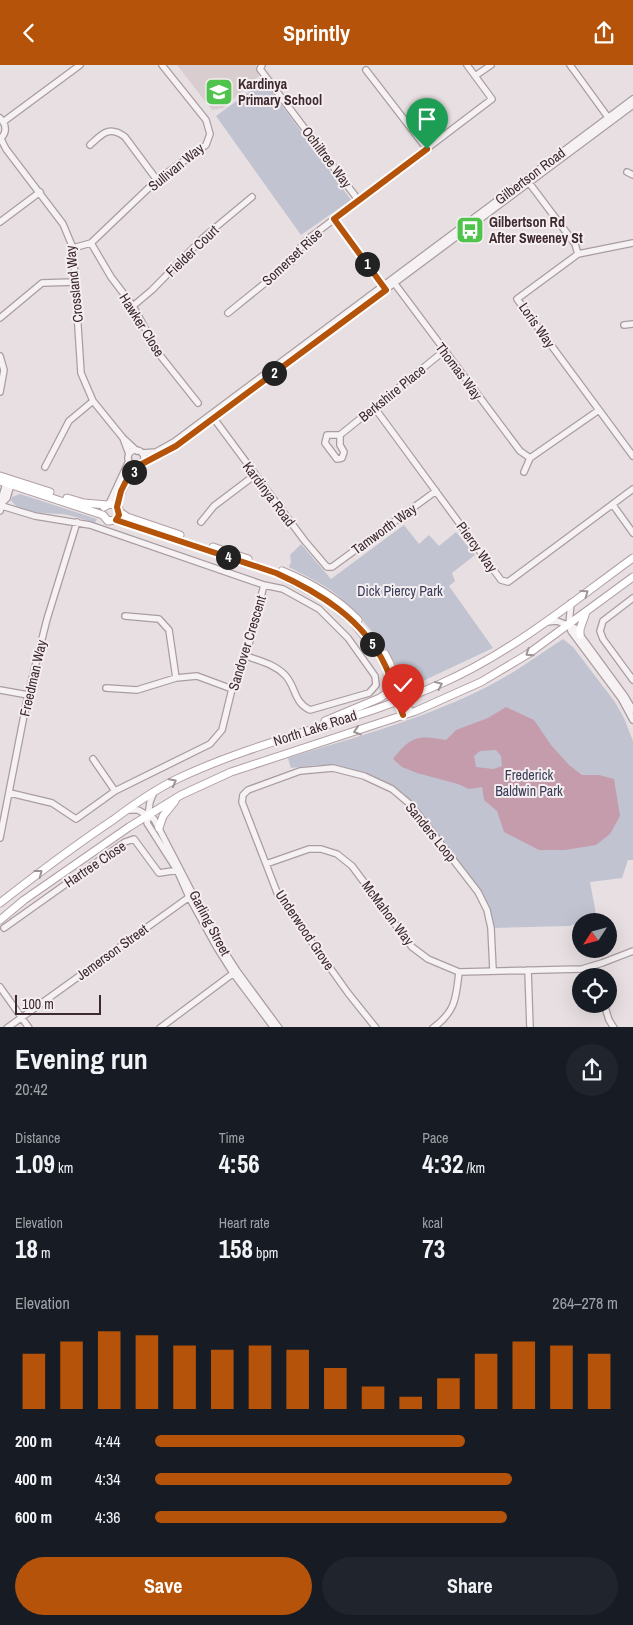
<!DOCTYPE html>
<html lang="en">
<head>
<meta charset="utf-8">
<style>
	body { margin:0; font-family:"Archivo Narrow",sans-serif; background:#20242c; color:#f1f3f6; height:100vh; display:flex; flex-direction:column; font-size:19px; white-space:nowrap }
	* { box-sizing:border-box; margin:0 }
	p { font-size:16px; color:#9ea1a6 }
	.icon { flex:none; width:28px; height:28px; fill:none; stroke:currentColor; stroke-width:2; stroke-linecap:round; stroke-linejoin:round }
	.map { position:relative; height:962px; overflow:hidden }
	.details { display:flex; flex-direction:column; background:#171b24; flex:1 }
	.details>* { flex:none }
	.needle { width:32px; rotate:234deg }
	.buttons { position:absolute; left:572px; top:848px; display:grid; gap:10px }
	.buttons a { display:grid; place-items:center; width:45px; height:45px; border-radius:50%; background:#171b24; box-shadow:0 5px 20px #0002; font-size:25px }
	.scale { position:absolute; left:15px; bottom:12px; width:86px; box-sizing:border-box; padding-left:5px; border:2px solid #3d292e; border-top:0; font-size:14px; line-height:18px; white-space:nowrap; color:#3d292e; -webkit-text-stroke:4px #f5eef0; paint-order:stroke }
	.pin { position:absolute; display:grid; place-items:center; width:42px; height:42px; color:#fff; margin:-51px -21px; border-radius:50% 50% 50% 0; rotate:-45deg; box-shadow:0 0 5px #0007 }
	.pin .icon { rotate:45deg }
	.km { position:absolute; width:25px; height:25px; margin:-12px; border-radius:50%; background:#222; color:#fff; font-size:14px; line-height:25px; text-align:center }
	.round { display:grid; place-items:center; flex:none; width:52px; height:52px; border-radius:26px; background:#20242c }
	.head { display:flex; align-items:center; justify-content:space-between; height:85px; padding:0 15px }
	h1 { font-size:28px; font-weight:700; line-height:38px }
	.metrics { display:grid; grid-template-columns:repeat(3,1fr); gap:8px; height:85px; padding:5px 15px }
	.metrics div { display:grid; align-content:center }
	.metrics b { font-size:25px; font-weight:700 }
	.metrics small { font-size:14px; font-weight:400 }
	.metrics p { font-size:14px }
	.chart { height:140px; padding:10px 15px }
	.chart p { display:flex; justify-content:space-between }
	.chart svg { width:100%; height:90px; margin-top:5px; stroke:#b45309; stroke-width:6 }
	.primary-button { display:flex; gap:10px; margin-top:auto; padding:10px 15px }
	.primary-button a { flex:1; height:58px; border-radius:30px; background:#b45309; color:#fff; font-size:20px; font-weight:700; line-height:58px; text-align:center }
	.primary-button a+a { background:#20242c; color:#f1f3f6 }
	ul { padding:0 15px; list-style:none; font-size:16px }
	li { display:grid; grid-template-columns:80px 60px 1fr; align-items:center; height:38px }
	li i { height:12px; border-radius:6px; background:#b45309 }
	header { display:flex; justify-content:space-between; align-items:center; height:65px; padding:0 15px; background:#b45309; color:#fff; font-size:22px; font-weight:700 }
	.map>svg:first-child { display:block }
	.built { fill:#d9cdd0 }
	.green { fill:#c1c3d0 }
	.water { fill:#c59cab; fill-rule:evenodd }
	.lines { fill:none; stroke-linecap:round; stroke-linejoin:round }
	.minor-casing { stroke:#aa9da1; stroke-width:8 }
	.major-casing { stroke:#b29fa4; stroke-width:9 }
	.minor { stroke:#f6f1f2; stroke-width:5.5 }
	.major { stroke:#fff; stroke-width:7 }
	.oneway { stroke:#9e9496 }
	.route-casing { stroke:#fff; stroke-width:10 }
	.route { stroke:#b45309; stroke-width:6 }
	.labels { text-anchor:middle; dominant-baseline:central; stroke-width:4; stroke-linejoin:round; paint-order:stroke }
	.poi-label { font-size:14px; font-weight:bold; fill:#3d292e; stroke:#f5eef0; text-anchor:start }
	.street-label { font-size:14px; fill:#3d292e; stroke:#f5eef0 }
	.park-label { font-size:14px; fill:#373a58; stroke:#f5eef0 }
</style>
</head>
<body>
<header><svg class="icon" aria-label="back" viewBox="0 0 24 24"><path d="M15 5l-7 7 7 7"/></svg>Sprintly<svg class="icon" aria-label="share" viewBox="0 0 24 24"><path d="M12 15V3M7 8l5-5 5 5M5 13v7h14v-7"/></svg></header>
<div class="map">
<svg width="633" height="963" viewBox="0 0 633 963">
	<rect width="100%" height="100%" fill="#e7dfe1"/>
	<path class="built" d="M177,0H256L259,11L223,43L212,45Z"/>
	<path class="green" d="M264,16L351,135L301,170L216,51Z
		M20,429L97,454L95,458C86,455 77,452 68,450C52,447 20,451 11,435L12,432Z
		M404,460L419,479L429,470L439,481L456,467L475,490L452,508L455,516L449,521L493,583L410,622C392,590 364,553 336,529C322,518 305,511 289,502L291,497L290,490L301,479L331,514Z
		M563,574L573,582L615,637L624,653L633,676V795H628L622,813L590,817L597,855L581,856V858L569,861L493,863L489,840L414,738L394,722L343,702L317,700L291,703L288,693C359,671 431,652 496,617C519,605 541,588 563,574Z"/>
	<path class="water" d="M506,642L534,655L551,680L569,700L582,710H599L614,714L620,751L610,769L596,780L565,785H539L504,767L497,746L484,735L482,722L469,724L458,719L417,708L402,702L393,694C411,671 418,670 446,675L456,665L488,653ZM496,685L501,691L502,701L493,704L476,702L474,691L480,686Z"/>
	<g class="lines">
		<defs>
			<path id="minor" d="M262,0L260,4L359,136
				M570,0L610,55
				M366,5L427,84
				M475,11L491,0
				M0,53C7,60 7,68 0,74
				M3,57L80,0
				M1,74L6,84L63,159L73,183L81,308L93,336L123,373L137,386
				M90,80C102,69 109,60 125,72L157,115
				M627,107L633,110
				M527,115L575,179L578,189
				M334,154L385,223
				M0,157L40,127
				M91,178L111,212L133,241L159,289L198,338
				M633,178L578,189L517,234L633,391
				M73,183L91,178L157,115L206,80L210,69L206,55L162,0
				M392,215L520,386L530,393
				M133,241L152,225L204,172L252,132
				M228,248L291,197L304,177L492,34L467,0
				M0,253L42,218L75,217
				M624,260L633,259
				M0,291L4,305L0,327
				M374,342L501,515L508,517L633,424
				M212,351L304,475L327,502H332L436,426
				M340,370H327L325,378L337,394L342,393L344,387L340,380V370L444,286
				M123,373L129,389
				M128 393a8 8 0 1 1 16 0a8 8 0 1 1-16 0Z
				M142,388L156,387L174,377L633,34
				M143,397L167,387L176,381L633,40
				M45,402L69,356L93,336
				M524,407L530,393L599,345
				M3,437L2,432L7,415
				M109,439L129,396
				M613,440L633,468
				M2,441L35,451L90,460L264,520L246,591L232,624L222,665L210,679L115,726L76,754L52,738L10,728
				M117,442C122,425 127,414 138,401
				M0,446L3,437L7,433L12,416
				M201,457L214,441L255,410
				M633,533L603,556L600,566L603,574L633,615
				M571,538L569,559L571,566L621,633L633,655
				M125,551L159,554L169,565L176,613
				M547,557L557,556L575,563L624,630L633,645
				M246,591C260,596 274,599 285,610C296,621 293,637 310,645L369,628L376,620L375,611L348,573L319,544L283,524L264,520
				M106,623L137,625L176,613L197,611L232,624
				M0,625L28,630
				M93,694L115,726
				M154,727L150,737L147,758L177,805L189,832L216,881L233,908L274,963
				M128,745H138L154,754L215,872L237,906L279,963
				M0,773L28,630L47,554L77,457
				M266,799L309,784H321L337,789L352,801L412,882L428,894L459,907L582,904L602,898L633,886
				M4,863L125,777L134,774L159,808L179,805
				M592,902L595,911
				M528,905L530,963
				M0,922L29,963
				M604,939L609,955L614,963
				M7,963L192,830
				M160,963L235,907
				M376,963L348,928L278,830L242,737L243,730L248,725L300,706L333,703L364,711L392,724L411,740L478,827L487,845L491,863L493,905
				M433,963C456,946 456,933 459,907"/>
			<path id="major" d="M0,411L50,427
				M0,416L103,450L108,456L116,455L276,508L325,534L352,556L378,588L387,605L403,650
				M67,433L84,438L107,440
				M104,442L109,439L115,440L119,444V450
				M120,447L127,452L180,470
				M213,482L248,494
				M282,506C311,518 336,532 358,555
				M580,570V564L586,547
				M385,589L395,609L410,648
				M325,656L380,633L388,627L392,618
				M159,763L163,751L175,736
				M0,838C37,809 74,781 113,755C133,740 154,725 177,714C261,674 355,657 440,619C511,588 571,538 633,493
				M0,855L24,835L129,762L181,730L231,707L416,646L481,617L528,589L633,512"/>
		</defs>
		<use href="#minor" class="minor-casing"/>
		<use href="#major" class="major-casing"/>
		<use href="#minor" class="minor"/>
		<use href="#major" class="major"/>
	</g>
	<defs><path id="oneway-chevron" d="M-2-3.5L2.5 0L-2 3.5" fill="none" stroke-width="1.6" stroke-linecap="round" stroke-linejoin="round" transform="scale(1.25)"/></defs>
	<g class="oneway">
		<use href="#oneway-chevron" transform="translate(585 528) rotate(-36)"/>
		<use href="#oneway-chevron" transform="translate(529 588) rotate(146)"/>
		<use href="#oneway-chevron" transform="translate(439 620) rotate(-24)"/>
		<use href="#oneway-chevron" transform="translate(357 666) rotate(162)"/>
		<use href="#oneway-chevron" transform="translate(173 717) rotate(-28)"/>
		<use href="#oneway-chevron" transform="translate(39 808) rotate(-37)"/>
	</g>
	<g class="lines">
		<defs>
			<path id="route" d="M403,650C397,634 393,616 385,600C363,554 320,528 276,508L116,455L119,450L117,442L121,426L126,416L138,401L176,381L386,225L334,154L427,84"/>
		</defs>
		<use href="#route" class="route-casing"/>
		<use href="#route" class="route"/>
	</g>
	<defs>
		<symbol id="school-square" viewBox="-11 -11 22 22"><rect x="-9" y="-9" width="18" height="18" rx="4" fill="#50c34d" stroke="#f5eef0"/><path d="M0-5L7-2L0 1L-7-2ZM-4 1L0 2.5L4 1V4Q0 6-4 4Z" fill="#fff"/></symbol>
		<symbol id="bus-square" viewBox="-11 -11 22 22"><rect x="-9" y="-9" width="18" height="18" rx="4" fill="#50c34d" stroke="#f5eef0"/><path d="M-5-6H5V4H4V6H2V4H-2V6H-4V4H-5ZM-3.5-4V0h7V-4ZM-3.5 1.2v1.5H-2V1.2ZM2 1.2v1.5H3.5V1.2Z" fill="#fff"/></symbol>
	</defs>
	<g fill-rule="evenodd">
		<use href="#school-square" x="203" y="11" width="32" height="32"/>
		<use href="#bus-square" x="454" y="149" width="32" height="32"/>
	</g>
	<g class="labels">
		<g class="poi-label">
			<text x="238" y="19">Kardinya<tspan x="238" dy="16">Primary School</tspan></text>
			<text x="489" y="157">Gilbertson Rd<tspan x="489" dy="16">After Sweeney St</tspan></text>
		</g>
		<g class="street-label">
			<text transform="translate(327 92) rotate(53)">Ochiltree Way</text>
			<text transform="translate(176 102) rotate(-39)">Sullivan Way</text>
			<text transform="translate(530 111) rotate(-37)">Gilbertson Road</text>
			<text transform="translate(192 186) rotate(-44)">Fielder Court</text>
			<text transform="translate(292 192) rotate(-43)">Somerset Rise</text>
			<text transform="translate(74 219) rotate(-96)">Crossland Way</text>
			<text transform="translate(142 260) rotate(58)">Hawker Close</text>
			<text transform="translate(537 260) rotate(55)">Loris Way</text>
			<text transform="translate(459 306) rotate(53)">Thomas Way</text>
			<text transform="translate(392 328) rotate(-39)">Berkshire Place</text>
			<text transform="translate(269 429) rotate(53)">Kardinya Road</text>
			<text transform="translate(384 464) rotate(-36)">Tamworth Way</text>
			<text transform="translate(477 482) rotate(54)">Piercy Way</text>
			<text transform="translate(247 578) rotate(-73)">Sandover Crescent</text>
			<text transform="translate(33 613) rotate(-77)">Freedman Way</text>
			<text transform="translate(315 663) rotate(-18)">North Lake Road</text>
			<text transform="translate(431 767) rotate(51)">Sanders Loop</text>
			<text transform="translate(95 799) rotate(-34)">Hartree Close</text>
			<text transform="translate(388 848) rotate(53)">McMahon Way</text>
			<text transform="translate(210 858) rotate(62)">Garling Street</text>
			<text transform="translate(305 865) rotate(56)">Underwood Grove</text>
			<text transform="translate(112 887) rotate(-36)">Jemerson Street</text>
		</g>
		<g class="park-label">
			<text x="400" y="526">Dick Piercy Park</text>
			<text x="529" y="710">Frederick<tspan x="529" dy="16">Baldwin Park</tspan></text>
		</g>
	</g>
</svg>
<div class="buttons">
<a><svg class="needle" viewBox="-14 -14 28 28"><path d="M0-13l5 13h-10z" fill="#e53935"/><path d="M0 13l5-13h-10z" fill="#9ea1a6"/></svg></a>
<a><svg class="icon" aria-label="locate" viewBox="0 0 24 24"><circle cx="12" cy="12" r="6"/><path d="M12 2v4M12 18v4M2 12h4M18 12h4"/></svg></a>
</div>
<div class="scale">100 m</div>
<div class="pin" style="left:427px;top:84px;background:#1e9e55"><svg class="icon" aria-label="arrive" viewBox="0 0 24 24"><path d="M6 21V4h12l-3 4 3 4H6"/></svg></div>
<div class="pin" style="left:403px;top:650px;background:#d93025"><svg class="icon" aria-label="check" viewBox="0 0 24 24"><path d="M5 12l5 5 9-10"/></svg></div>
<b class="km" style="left:367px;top:199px">1</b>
<b class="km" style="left:274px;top:308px">2</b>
<b class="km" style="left:134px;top:407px">3</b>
<b class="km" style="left:228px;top:492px">4</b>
<b class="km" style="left:372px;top:579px">5</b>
</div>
<section class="details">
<div class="head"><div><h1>Evening run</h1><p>20:42</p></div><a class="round"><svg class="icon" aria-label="share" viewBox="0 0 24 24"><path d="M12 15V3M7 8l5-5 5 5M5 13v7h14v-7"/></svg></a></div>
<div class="metrics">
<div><p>Distance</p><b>1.09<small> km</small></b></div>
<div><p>Time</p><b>4:56</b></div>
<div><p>Pace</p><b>4:32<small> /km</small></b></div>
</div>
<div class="metrics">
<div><p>Elevation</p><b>18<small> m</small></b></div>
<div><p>Heart rate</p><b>158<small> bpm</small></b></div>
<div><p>kcal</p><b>73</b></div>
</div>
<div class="chart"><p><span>Elevation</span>264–278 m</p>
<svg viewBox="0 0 160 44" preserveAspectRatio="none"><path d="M5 44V17M15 44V11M25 44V6M35 44V8M45 44V13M55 44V15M65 44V13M75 44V15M85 44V24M95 44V33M105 44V38M115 44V29M125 44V17M135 44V11M145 44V13M155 44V17"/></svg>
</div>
<ul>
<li><b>200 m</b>4:44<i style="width:67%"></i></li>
<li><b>400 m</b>4:34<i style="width:77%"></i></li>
<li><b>600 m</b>4:36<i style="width:76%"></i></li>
</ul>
<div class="primary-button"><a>Save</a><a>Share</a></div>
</section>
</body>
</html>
